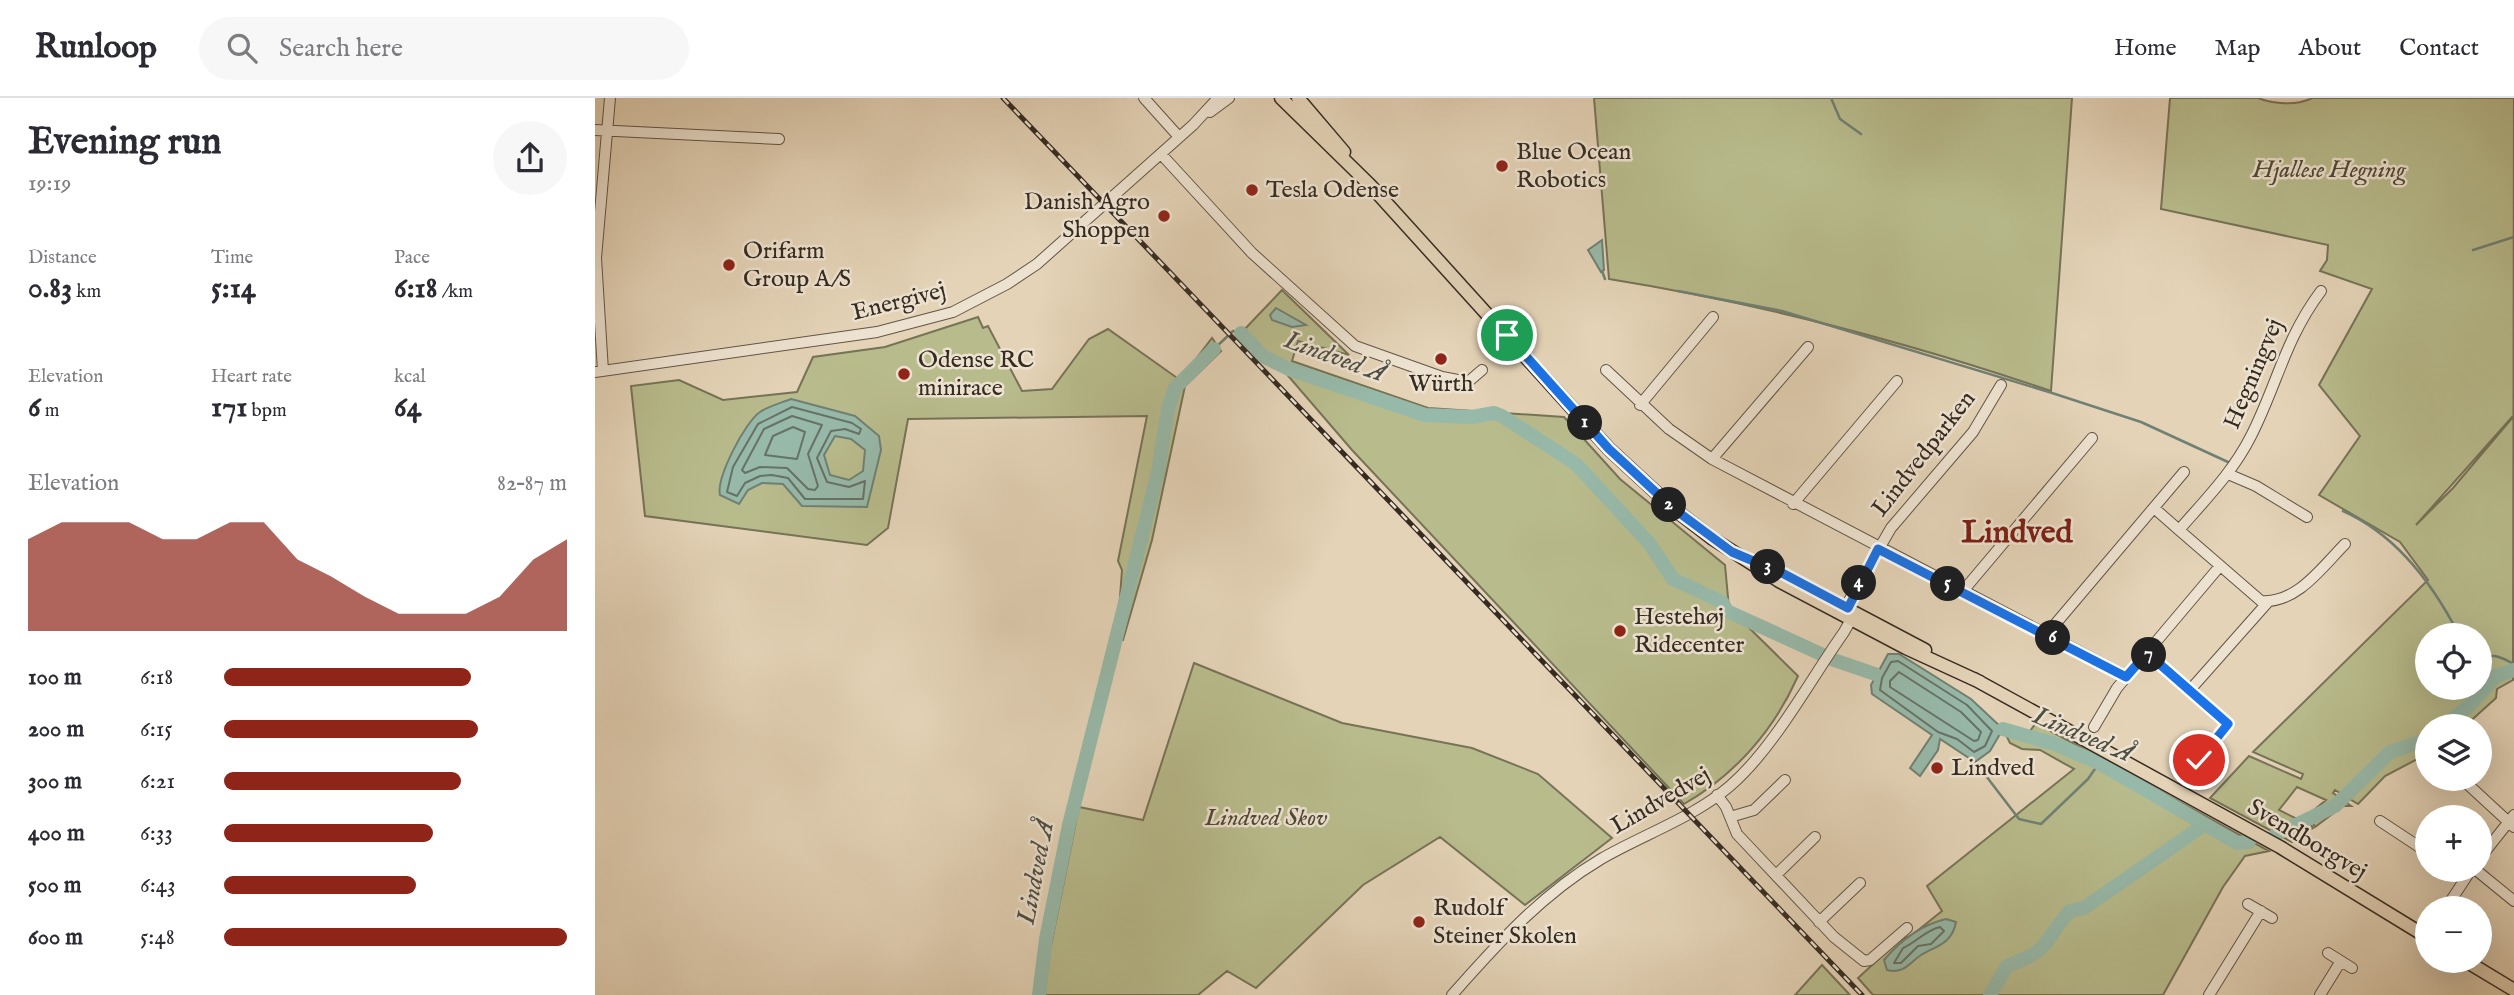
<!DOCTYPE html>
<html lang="en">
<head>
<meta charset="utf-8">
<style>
	body { margin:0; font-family:"IM FELL English",serif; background:#f7f7f7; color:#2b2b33; height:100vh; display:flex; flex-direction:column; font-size:26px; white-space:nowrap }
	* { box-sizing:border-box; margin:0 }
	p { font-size:23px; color:#7c7c81 }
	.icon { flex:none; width:38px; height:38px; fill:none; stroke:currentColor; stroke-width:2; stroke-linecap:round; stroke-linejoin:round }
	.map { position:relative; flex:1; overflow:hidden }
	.side { display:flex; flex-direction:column; background:#fff; width:595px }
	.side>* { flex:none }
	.fabs { position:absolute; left:1820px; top:525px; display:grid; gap:14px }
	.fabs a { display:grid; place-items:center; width:77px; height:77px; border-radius:50%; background:#fff; box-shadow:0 7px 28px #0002; font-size:35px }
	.pin { position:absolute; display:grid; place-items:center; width:60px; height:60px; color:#fff; margin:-30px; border:4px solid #fff; border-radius:50%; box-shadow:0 2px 7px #0007 }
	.km { position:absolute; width:35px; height:35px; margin:-18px; border-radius:50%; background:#222; color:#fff; font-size:19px; line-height:35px; text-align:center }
	.round { display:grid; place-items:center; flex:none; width:74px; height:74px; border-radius:37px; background:#f7f7f7 }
	.overview { display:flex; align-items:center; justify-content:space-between; height:119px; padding:0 28px }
	h1 { font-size:38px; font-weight:800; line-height:52px }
	.metrics { display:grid; grid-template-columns:repeat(3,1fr); gap:10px; height:119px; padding:7px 28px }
	.metrics div { display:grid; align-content:center }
	.metrics b { font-size:30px; font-weight:800 }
	.metrics small { font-size:19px; font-weight:400 }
	.metrics p { font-size:19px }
	.chart { height:196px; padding:14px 28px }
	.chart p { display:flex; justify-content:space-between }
	.chart svg { width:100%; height:126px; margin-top:7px; fill:#8f2418; opacity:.7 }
	ul { padding:0 28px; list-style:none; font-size:23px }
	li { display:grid; grid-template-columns:112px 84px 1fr; align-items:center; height:52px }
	li i { height:18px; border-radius:9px; background:#8f2418 }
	header { display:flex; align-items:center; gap:42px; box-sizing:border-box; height:98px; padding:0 35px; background:#fff; border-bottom:2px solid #e1e1e2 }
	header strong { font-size:33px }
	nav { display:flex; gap:38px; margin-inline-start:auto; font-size:24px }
	.search { width:490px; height:63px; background:#f7f7f7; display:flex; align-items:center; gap:18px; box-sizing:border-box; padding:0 24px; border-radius:38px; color:#7c7c81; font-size:26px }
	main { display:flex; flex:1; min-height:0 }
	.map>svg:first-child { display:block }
	.green { fill:#b8bb8c; stroke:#767357; stroke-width:2; fill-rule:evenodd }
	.water { fill:#97b9a9; stroke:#708073; stroke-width:2; fill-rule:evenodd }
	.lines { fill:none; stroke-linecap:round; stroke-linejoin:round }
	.shore { stroke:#667266; stroke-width:2 }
	.stream { stroke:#708073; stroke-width:2.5 }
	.river { stroke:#97b9a9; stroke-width:14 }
	.minor-casing { stroke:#615547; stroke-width:12 }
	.major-casing { stroke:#352b22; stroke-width:15 }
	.minor { stroke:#ede2d0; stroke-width:10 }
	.major { stroke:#e4d3b7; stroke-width:12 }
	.rail-casing { stroke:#352b22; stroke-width:5 }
	.rail { stroke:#ede2d0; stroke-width:2.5; stroke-dasharray:8; stroke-linecap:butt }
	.route-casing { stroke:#fff; stroke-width:14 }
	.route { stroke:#1a73e8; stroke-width:9 }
	.poi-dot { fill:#8f2418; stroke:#ede2d0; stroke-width:2.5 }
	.labels { text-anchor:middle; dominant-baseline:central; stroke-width:5; stroke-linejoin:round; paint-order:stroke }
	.poi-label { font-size:24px; fill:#352b22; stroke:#ede2d0; text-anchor:start }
	.park-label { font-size:24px; font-style:italic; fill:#4f4837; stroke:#ede2d0 }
	.street-label { font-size:24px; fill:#352b22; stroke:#ede2d0 }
	.water-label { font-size:26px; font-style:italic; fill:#4e4e44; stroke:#ede2d0 }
	.district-label { font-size:32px; font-weight:bold; fill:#7a1f14; stroke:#ede2d0 }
</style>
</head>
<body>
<header>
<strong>Runloop</strong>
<div class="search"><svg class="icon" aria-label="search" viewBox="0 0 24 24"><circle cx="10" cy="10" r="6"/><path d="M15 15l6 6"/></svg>Search here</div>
<nav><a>Home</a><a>Map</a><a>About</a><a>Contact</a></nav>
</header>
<main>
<section class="side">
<div class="overview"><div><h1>Evening run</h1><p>19:19</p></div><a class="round"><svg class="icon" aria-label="share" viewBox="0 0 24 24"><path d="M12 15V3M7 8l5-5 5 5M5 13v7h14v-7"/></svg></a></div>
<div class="metrics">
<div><p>Distance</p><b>0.83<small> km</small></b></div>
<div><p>Time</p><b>5:14</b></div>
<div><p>Pace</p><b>6:18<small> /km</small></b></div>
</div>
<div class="metrics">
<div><p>Elevation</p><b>6<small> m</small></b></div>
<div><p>Heart rate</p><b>171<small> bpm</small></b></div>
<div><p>kcal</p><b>64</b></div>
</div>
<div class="chart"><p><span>Elevation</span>82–87 m</p>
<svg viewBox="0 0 160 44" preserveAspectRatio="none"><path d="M0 44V12L10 6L20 6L30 6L40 12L50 12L60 6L70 6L80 19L90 25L100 32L110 38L120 38L130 38L140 32L150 19L160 12V44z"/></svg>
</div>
<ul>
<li><b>100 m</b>6:18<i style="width:72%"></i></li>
<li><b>200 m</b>6:15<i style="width:74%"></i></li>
<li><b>300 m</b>6:21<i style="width:69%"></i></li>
<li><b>400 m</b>6:33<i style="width:61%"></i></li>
<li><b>500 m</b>6:43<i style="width:56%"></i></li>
<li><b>600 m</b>5:48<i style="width:100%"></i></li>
</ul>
</section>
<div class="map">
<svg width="1919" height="897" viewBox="0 0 1919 897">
	<rect width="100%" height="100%" fill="#e4d3b7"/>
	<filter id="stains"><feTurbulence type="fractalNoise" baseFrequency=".00286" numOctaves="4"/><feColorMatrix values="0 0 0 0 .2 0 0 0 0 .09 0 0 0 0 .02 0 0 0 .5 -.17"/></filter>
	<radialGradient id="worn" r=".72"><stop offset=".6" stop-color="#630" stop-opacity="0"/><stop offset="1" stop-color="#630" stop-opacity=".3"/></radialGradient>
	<path class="green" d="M999,0H1477L1456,293C1312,244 1164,205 1014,181Z
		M1575,0H1663C1678,6 1702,8 1717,0H1919L1918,582L1902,591L1901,600L1870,628H1832V656L1790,678L1763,706L1740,692L1738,695L1756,708H1748L1720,729L1713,717L1731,702L1702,689L1684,712L1702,721L1710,718L1718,730L1697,744L1615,700L1654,658L1706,681L1708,676L1658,654L1833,482L1805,444L1724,397L1765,338L1724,287L1777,191L1725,173L1732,162L1733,147L1566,111ZM1918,319L1858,390L1821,427L1917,319ZM1832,537H1885V590H1832Z
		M687,192L754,257L703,243L697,263L833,310L969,319L1025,381L1130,467L1134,510L1203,578C1179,632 1140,677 1089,706L757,352L683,266L661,253L646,235Z
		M383,219L388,230L393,228L427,293L457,291L494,241L513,231L585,282L617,240L626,253L590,288L557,442L528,542L522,540L527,472L523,463L552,318L313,321L293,430L272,447L50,418L36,288L84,282L128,302L202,294L218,259L290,249Z
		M599,565L747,625L877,650L943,676L1017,740L930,807L845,739L768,787L661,890L632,873L603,897H446L484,709L548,722Z
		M1441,625L1674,753L1650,758L1628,789L1568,897H1278L1263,880L1303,843L1317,837L1347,813L1332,788L1479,671L1445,652L1427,651L1415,645L1412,639L1415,635L1429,641Z
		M1227,867L1255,897H1200Z"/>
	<path class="water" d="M1007,142L1009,172L1006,174L993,152Z
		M681,210L711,227L697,229L677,222L675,217Z
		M196,301L260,318L284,338L286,352L272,409L207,408L188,386L167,385L153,392L144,406L125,397C121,380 150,324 165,314C174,308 186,305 196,301ZM240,338L256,341L270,352L268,373L254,382L235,377L229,357Z
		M1293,556H1304L1376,601L1408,631L1395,653L1380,664L1345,641L1343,652L1325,678L1315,670L1337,637L1277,596L1276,587Z
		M1351,821L1361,824C1357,846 1341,848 1326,857C1313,866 1309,876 1292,872L1289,862C1306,842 1325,827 1351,821Z"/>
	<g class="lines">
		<path class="shore" d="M197,309L257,325L266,331L264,336L250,331L236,333L222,360L232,384L254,389L270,383L268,401H210L193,380L177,377L165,378L150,385L142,398L132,394L138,369L163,326Z
			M197,318L227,327L213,356L223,388L220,392L213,391L192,370L165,369L150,375L147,372L169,331Z
			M198,329L210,334L202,361L170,357L178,338Z
			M1303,563L1372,607L1397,633L1390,648L1379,654L1362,641L1343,634L1285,592L1287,580L1296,564Z
			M1304,574L1366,614L1386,634L1383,642L1379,643L1295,589V583Z
			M1345,829L1349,833L1336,846L1323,848L1306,865H1299L1308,850C1322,844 1329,833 1345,829Z"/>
		<path class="stream" d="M1236,0L1245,21L1266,36
			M1878,152L1919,139
			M1007,173L1010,181
			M1083,193L1187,213L1454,294L1546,324L1633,364
			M619,251L638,233L646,235
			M1748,413C1802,437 1838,486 1864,537
			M1885,561C1898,554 1907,560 1919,566
			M1388,674L1424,721L1446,726L1493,681L1504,665
			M1654,744L1660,742"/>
		<path class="river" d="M646,235L669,259L694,271L830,317L877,319L899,315L907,318L981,366L1054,445L1078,481L1127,504L1132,513L1239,562L1280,576
			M1848,628L1874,608L1901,578L1919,572
			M1408,631L1460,646L1504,665L1642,745L1654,744
			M1680,737L1740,708L1795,654L1832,642
			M444,897L451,841L474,727L563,374L573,311L580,290L619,251
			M1395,897L1412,868C1458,851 1446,845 1475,813L1489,810L1609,727"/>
		<defs>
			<path id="minor" d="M549,0L584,39
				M615,14L634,0
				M0,32L184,41
				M566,56L657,155L760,248L847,279L873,284L887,272
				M1011,272L1074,331L1117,361L1531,578
				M8,273L1,160L15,0
				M0,274L282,234L358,214L412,186L442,166L598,27L623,0
				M1045,307L1118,219
				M1117,361L1213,249
				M1633,376L1661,388L1712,419
				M1198,406L1302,283
				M1559,410L1584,432C1610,402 1638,374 1656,338C1682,287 1690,241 1726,193
				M1584,432L1666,503C1702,506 1728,468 1750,446
				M1368,493L1497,340
				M1451,537L1589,374
				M1552,555L1633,627L1604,662
				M1595,592L1673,504
				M1499,629L1522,590L1625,468
				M1867,681L1919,729
				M1122,697L1131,709L1142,736L1239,839L1269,863L1275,862L1312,830
				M1135,719L1159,712L1190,682
				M1785,723L1832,754
				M1885,760L1919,717
				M1881,772L1919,803
				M1181,777L1220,739
				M1653,806L1677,820
				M1851,810L1876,772
				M1224,824L1265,785
				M1733,855L1757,870
				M857,897C902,846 947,796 1006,761C1047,737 1098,720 1135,688C1179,650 1215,582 1249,534L1254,525L1255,501L1296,430L1378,334L1406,287
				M1614,897L1666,813
				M1725,897L1746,863"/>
			<path id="major" d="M686,0L775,87L1014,351L1079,411L1118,441L1184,483L1311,550L1385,584
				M703,0L749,54
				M1173,469L1330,552
				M1379,581L1685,749L1832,839
				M1871,863L1919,892"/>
		</defs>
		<use href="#minor" class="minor-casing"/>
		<use href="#major" class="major-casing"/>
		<use href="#minor" class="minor"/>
		<use href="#major" class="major"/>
		<defs>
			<path id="rail" d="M408,0L1267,897"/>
		</defs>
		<use href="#rail" class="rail-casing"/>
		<use href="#rail" class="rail"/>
	</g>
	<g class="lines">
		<defs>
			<path id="route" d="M912,237L1014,351L1079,411L1137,454L1189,476L1253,510L1283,451L1531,579L1552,555L1633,626L1604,662"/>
		</defs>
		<use href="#route" class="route-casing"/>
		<use href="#route" class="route"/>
	</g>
	<g class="poi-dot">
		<circle cx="907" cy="68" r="7"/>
		<circle cx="657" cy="92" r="7"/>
		<circle cx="569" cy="118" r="7"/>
		<circle cx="134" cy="167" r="7"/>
		<circle cx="846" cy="261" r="7"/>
		<circle cx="309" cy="276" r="7"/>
		<circle cx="1025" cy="533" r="7"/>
		<circle cx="1342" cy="670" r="7"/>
		<circle cx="824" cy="824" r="7"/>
	</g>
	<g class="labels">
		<g class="poi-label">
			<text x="921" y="54">Blue Ocean<tspan x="921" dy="28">Robotics</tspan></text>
			<text x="671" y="92">Tesla Odense</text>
			<text x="555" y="104" text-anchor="end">Danish Agro<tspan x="555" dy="28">Shoppen</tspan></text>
			<text x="148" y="153">Orifarm<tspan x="148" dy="28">Group A/S</tspan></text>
			<text x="323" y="262">Odense RC<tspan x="323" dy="28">minirace</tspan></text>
			<text x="846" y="286" text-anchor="middle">Würth</text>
			<text x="1039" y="519">Hestehøj<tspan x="1039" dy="28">Ridecenter</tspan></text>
			<text x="1356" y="670">Lindved</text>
			<text x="838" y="810">Rudolf<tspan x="838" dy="28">Steiner Skolen</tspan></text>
		</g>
		<g class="park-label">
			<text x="1734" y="72">Hjallese Hegning</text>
			<text x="671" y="720">Lindved Skov</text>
		</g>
		<g class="street-label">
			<text transform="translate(304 204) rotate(-14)">Energivej</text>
			<text transform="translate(1659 276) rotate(-67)">Hegningvej</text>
			<text transform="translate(1329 356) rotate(-52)">Lindvedparken</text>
			<text transform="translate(1066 703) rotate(-30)">Lindvedvej</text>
			<text transform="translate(1712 742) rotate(31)">Svendborgvej</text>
		</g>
		<g class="water-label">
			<text transform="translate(740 259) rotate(20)">Lindved Å</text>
			<text transform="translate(1488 637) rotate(23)">Lindved Å</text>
			<text transform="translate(441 774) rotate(-79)">Lindved Å</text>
		</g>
		<g class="district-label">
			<text x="1422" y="435">Lindved</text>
		</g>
	</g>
	<rect width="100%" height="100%" filter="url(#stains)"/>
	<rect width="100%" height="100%" fill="url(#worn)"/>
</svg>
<div class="fabs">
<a><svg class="icon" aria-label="locate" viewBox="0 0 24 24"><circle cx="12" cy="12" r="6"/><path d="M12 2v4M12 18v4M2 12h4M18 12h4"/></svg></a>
<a><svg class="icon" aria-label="layers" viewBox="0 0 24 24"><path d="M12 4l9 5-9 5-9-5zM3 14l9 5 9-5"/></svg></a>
<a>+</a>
<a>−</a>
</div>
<div class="pin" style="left:912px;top:237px;background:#1e9e55"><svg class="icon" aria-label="arrive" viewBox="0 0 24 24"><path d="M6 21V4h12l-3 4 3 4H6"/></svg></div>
<div class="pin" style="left:1604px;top:662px;background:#d93025"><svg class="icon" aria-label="check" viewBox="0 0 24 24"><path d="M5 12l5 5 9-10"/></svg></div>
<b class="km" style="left:990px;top:325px">1</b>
<b class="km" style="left:1074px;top:407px">2</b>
<b class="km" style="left:1173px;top:469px">3</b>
<b class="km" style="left:1264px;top:485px">4</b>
<b class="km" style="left:1353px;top:486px">5</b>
<b class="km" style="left:1458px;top:540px">6</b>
<b class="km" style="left:1554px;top:557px">7</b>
</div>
</main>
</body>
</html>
